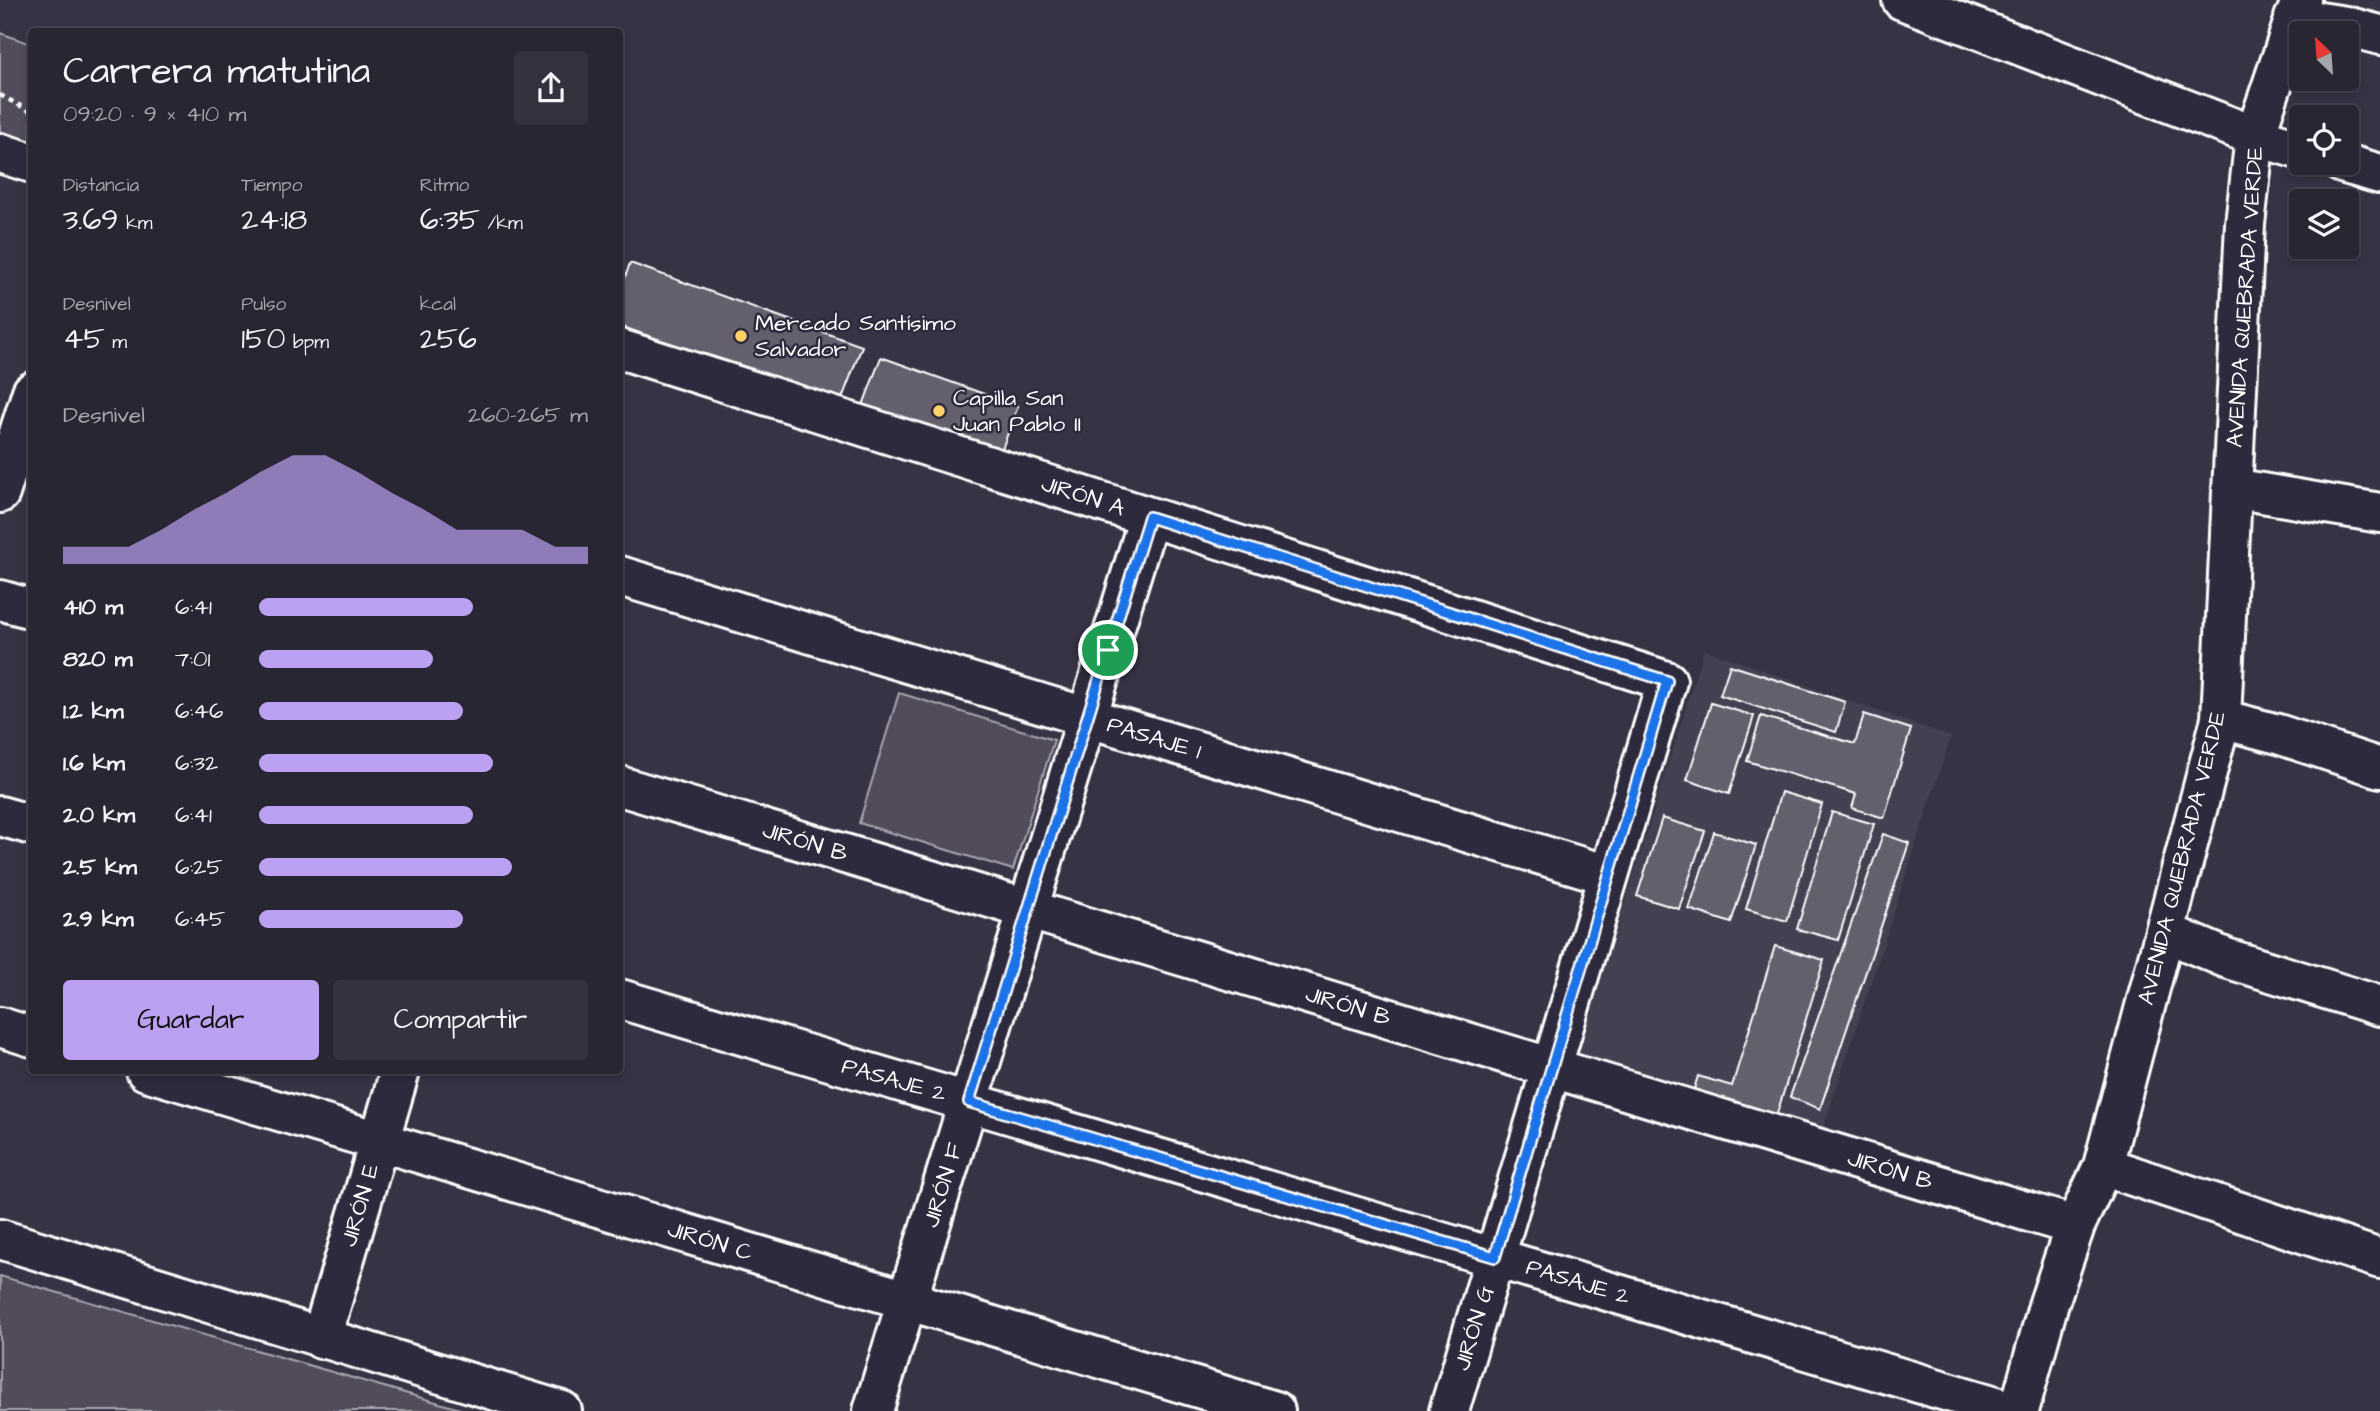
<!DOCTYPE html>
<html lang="es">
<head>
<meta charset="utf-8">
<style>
	body { margin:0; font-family:"Architects Daughter",sans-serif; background:#353240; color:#f1f3f6; height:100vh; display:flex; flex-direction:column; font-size:26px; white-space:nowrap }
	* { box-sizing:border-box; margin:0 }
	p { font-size:23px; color:#a5a5ac }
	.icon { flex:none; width:38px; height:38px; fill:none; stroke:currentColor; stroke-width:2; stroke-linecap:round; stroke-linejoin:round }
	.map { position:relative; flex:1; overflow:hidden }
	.sheet { position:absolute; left:28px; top:28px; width:595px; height:1046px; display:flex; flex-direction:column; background:#292634; border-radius:7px; box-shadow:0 4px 10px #0003,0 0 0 2px #45434f }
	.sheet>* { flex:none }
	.needle { width:46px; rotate:335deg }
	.fabs { position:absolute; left:2289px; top:21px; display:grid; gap:14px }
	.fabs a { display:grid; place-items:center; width:70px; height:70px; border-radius:7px; background:#292634; box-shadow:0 4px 10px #0003,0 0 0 2px #45434f; font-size:35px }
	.pin { position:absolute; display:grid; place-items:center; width:60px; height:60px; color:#fff; margin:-30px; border:4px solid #fff; border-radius:50%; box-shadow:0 2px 7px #0007 }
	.round { display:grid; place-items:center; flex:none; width:74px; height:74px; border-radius:7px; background:#353240 }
	.headline { display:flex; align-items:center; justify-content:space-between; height:119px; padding:0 35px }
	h1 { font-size:38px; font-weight:600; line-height:52px }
	.metrics { display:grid; grid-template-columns:repeat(3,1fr); gap:10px; height:119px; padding:7px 35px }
	.metrics div { display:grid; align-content:center }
	.metrics b { font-size:30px; font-weight:600 }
	.metrics small { font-size:19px; font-weight:400 }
	.metrics p { font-size:19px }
	.chart { height:196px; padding:14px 35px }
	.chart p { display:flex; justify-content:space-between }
	.chart svg { width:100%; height:126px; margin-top:7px; fill:#bca0f2; opacity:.7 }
	.primary-button { display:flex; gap:14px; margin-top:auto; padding:14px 35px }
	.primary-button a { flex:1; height:80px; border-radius:7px; background:#bca0f2; color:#111; font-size:28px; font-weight:600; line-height:80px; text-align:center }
	.primary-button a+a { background:#353240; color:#f1f3f6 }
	ul { padding:0 35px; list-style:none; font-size:23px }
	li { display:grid; grid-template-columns:112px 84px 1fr; align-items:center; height:52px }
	li i { height:18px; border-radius:9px; background:#bca0f2 }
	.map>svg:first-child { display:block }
	.built { fill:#444051 }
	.green { fill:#514c5c; stroke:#a8a6ae; stroke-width:2 }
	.building { fill:#635f6d; stroke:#fff; stroke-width:2 }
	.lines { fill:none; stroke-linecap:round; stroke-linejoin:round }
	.minor-casing { stroke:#fff; stroke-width:44 }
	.path { stroke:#fff; stroke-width:4.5; stroke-dasharray:5 5; stroke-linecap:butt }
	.minor { stroke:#2f2a3d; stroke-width:38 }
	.route-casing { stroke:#fff; stroke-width:14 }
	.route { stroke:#1a73e8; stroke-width:9 }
	.poi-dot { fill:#ffd166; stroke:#2f2a3d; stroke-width:2.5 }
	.labels { text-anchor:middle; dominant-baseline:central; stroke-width:5; stroke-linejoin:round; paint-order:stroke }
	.street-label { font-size:23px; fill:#fff; stroke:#2f2a3d }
	.poi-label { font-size:23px; fill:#fff; stroke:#2f2a3d; text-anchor:start }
</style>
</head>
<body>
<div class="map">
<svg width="2380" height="1411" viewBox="0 0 2380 1411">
	<rect width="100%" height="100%" fill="#373345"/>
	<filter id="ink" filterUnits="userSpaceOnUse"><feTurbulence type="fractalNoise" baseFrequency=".0143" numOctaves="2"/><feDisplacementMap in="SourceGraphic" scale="14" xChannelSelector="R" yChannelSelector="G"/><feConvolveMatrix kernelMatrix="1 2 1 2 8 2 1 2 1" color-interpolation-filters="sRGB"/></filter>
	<g filter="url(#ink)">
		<path class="built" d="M1704,649L1951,737L1820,1139L1577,1058Z"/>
		<path class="green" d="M0,33L31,44V147L0,137Z
			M899,693L1054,740L1013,870L859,823Z
			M0,1276L467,1411H0Z"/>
		<path class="building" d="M630,263L862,346L840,404L620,326V292Z
			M881,357L1018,406L996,465L859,416Z
			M1730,665L1845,702L1836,732L1720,695Z
			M1711,703L1754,716L1729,794L1687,780Z
			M1864,714L1911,729L1884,818L1852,808L1856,794L1747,761L1761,716L1855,744Z
			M1781,792L1822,804L1787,921L1746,909Z
			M1832,812L1874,824L1838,940L1797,929Z
			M1662,818L1705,831L1679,909L1637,896Z
			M1714,832L1756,845L1731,923L1689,909Z
			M1883,834L1909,843L1820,1109L1790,1097Z
			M1775,946L1824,960L1776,1117L1693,1092L1698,1076L1732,1086Z"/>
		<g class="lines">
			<defs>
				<path id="minor" d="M1902,0L2255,136L2301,150
					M2294,18L2346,26L2380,35
					M0,153L32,163
					M2342,163L2380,174
					M620,349L1667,681L1449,1411
					M2232,488L2380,513
					M0,493L32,392
					M620,576L1608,875
					M0,600L32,609
					M2221,719L2278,734L2380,768
					M620,786L2075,1226
					M0,816L32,825
					M2165,932L2226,958L2380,1006
					M620,999L2013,1411
					M0,1027L32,1037
					M146,1071L1275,1411
					M2103,1166L2380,1259
					M0,1239L562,1411
					M321,1339L400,1071
					M873,1411L1149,517
					M2019,1411L2048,1306L2075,1226L2103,1166L2221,719L2245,224L2255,136L2301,0"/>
			</defs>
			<use href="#minor" class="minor-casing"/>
			<path class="path" d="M30,59L32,60
				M0,95L32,112"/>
			<use href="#minor" class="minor"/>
		</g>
	</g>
	<g class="lines" filter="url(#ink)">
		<defs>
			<path id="route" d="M1149,517L1667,681L1495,1257L969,1102Z"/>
		</defs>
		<use href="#route" class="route-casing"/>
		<use href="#route" class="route"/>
	</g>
	<g class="poi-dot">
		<circle cx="741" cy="336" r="7"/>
		<circle cx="939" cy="411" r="7"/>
	</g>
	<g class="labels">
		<g class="street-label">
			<text transform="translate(2245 297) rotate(-86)">AVENIDA QUEBRADA VERDE</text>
			<text transform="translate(1083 496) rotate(18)">JIRÓN A</text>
			<text transform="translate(1154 738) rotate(17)">PASAJE 1</text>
			<text transform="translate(805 842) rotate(17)">JIRÓN B</text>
			<text transform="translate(2182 858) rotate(-76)">AVENIDA QUEBRADA VERDE</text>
			<text transform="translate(1348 1006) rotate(17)">JIRÓN B</text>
			<text transform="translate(894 1080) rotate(16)">PASAJE 2</text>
			<text transform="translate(1890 1170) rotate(17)">JIRÓN B</text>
			<text transform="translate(943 1185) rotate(-73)">JIRÓN F</text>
			<text transform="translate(360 1205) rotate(-74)">JIRÓN E</text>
			<text transform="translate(710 1241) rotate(17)">JIRÓN C</text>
			<text transform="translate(1578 1282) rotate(17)">PASAJE 2</text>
			<text transform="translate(1474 1328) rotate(-73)">JIRÓN G</text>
		</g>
		<g class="poi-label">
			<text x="755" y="323">Mercado Santísimo<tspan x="755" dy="26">Salvador</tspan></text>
			<text x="953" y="398">Capilla San<tspan x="953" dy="26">Juan Pablo II</tspan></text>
		</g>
	</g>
</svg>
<div class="fabs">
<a><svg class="needle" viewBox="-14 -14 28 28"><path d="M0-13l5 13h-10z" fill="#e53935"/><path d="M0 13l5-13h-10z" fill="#a5a5ac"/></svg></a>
<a><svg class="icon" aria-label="locate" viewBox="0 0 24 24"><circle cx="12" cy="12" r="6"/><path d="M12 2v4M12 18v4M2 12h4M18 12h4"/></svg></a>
<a><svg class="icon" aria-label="layers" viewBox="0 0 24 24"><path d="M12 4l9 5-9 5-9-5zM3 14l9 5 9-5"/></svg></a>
</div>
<div class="pin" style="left:1108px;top:650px;background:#1e9e55"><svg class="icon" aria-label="arrive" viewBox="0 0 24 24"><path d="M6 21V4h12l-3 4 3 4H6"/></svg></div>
<section class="sheet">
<div class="headline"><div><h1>Carrera matutina</h1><p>09:20 · 9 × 410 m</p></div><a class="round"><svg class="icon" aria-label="share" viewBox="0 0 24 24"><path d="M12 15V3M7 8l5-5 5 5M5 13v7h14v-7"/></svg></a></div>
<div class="metrics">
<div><p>Distancia</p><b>3.69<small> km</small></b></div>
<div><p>Tiempo</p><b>24:18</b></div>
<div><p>Ritmo</p><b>6:35<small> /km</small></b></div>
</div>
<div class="metrics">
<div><p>Desnivel</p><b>45<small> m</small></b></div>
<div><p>Pulso</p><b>150<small> bpm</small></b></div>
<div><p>kcal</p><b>256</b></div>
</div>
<div class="chart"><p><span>Desnivel</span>260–265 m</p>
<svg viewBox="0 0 160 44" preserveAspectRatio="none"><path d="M0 44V38L10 38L20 38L30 32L40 25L50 19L60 12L70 6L80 6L90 12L100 19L110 25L120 32L130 32L140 32L150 38L160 38V44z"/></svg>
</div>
<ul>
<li><b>410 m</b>6:41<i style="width:65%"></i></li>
<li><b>820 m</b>7:01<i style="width:53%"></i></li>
<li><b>1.2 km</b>6:46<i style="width:62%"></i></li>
<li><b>1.6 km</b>6:32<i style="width:71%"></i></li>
<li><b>2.0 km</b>6:41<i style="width:65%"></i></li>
<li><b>2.5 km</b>6:25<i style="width:77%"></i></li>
<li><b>2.9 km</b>6:45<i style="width:62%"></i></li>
</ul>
<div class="primary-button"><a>Guardar</a><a>Compartir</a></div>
</section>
</div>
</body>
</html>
